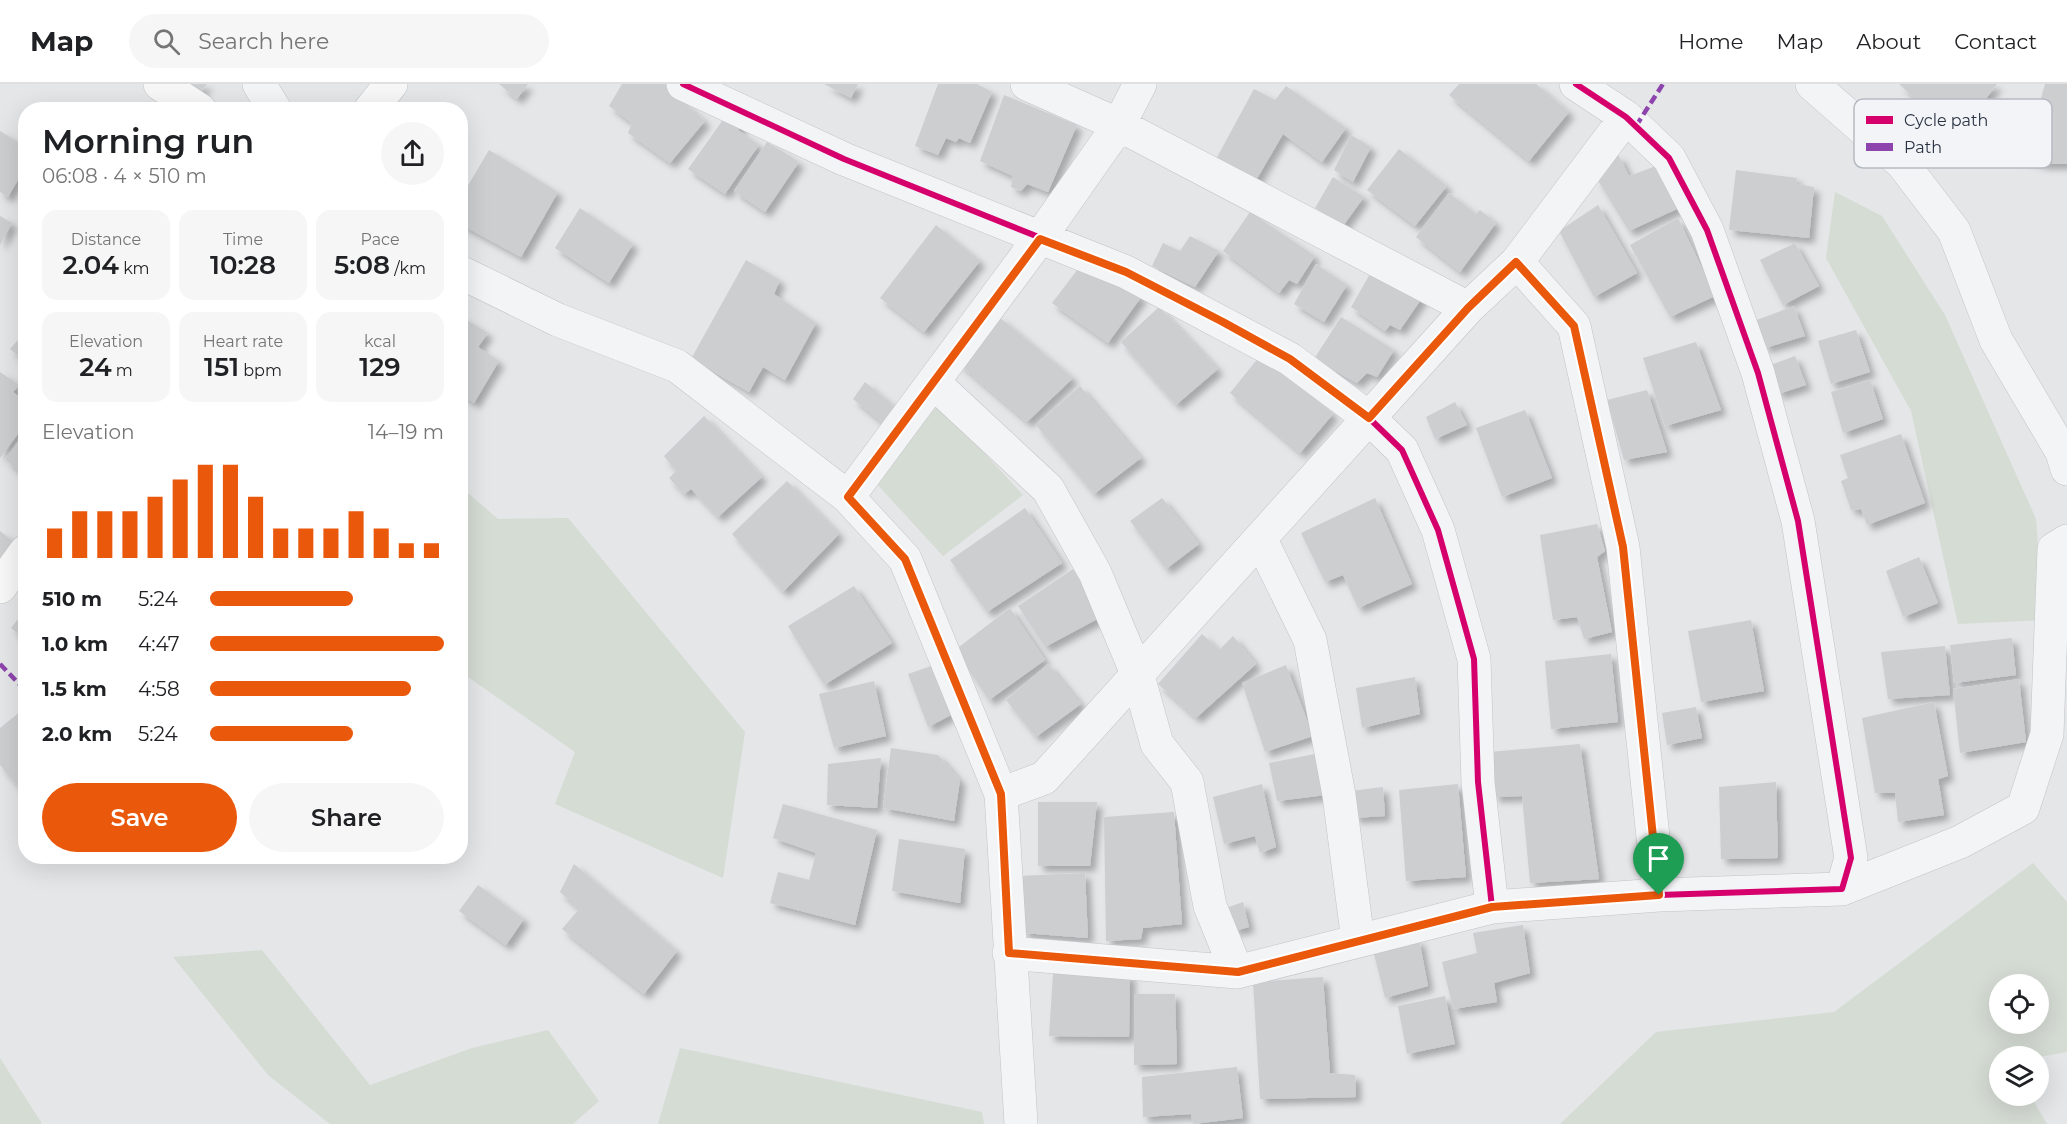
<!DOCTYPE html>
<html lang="en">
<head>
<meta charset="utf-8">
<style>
	body { margin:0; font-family:Montserrat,sans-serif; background:#f6f6f6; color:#202124; height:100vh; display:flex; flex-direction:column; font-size:22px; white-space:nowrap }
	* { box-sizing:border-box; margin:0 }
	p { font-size:20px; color:#757577 }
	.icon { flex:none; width:33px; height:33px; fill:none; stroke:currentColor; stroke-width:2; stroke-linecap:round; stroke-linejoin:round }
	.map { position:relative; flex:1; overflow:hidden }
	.sheet { position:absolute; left:18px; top:18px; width:450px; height:762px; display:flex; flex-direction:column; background:#fff; border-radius:24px; box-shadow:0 6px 24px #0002 }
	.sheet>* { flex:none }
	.controls { position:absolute; left:1989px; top:890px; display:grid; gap:12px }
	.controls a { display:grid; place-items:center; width:60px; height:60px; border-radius:50%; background:#fff; box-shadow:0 6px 24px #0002; font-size:30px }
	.pin { position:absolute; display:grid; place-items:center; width:51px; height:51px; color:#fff; margin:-62px -26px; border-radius:50% 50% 50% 0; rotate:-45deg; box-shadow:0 0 6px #0007 }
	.pin .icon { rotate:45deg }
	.round { display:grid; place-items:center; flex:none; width:63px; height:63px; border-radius:32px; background:#f6f6f6 }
	.headline { display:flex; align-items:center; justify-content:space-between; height:102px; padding:0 24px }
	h1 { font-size:33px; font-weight:600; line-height:45px }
	.stats { display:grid; grid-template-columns:repeat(3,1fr); gap:9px; height:102px; padding:6px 24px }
	.stats div { display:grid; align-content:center; border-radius:15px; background:#f6f6f6; text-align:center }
	.stats b { font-size:26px; font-weight:600 }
	.stats small { font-size:16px; font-weight:400 }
	.stats p { font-size:16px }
	.chart { height:168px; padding:12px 24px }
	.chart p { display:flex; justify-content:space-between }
	.chart svg { width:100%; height:108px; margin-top:6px; stroke:#ea580c; stroke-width:6 }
	.primary-button { display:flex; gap:12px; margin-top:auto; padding:12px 24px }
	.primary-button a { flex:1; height:69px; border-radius:36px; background:#ea580c; color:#fff; font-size:24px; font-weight:600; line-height:69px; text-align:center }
	.primary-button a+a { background:#f6f6f6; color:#202124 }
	ul { padding:0 24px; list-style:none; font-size:20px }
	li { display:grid; grid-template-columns:96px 72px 1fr; align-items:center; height:45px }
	li i { height:15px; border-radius:8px; background:#ea580c }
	header { display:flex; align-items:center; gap:36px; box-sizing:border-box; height:84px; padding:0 30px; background:#fff; border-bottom:2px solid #e0e0e0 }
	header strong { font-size:28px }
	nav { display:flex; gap:33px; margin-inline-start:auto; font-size:21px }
	.search { width:420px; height:54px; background:#f6f6f6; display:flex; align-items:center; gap:15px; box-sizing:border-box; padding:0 21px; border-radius:33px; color:#757577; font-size:22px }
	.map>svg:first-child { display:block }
	.green { fill:#d5dcd4; fill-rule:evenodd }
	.building { fill:#ccced0; filter:url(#shadow) }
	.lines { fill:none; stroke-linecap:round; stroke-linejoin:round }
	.street-casing { stroke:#c2c4c6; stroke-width:34 }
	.secondary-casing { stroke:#c2c4c6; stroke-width:34 }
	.primary-casing { stroke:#c0c3c6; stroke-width:34 }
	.street { stroke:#f3f4f6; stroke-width:33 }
	.secondary { stroke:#f7f7f7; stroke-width:33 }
	.primary { stroke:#f7f7f7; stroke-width:33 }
	.quiet { stroke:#8e44ad; stroke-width:4.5; stroke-dasharray:9 4.5; stroke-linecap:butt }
	.cycleway-casing { stroke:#f2f4f8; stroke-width:10 }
	.cycleway { stroke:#d6006c; stroke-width:6 }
	.route-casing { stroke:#fff; stroke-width:12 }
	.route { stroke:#ea580c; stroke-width:8 }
	.key { fill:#f2f4f8; stroke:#b6bac1; stroke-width:1.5 }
	.key-label { font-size:16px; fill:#2a3342 }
</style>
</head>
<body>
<header>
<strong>Map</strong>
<div class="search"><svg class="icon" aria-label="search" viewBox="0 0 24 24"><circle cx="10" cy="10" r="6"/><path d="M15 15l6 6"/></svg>Search here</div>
<nav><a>Home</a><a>Map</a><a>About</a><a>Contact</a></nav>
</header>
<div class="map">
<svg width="2067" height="1040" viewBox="0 0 2067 1040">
	<defs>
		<filter id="shadow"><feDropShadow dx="5.5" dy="5.5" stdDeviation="3" flood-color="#0004"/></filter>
	</defs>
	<rect width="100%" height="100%" fill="#e4e6e8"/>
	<path class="green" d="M1835,108L1882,132L1945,231L2036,435L2043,536L1958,540L1911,327L1826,174Z
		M939,320L1023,411L943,472L875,398Z
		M461,403L498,435L568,434L745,648L723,794L555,720L575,668L461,588Z
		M2033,779L2067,818V968L2039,973L2000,972V1011H2030L2047,1040H1560L1656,948L1834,928ZM2000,900H2038V939H2000Z
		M262,866L370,1001L472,964L548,946L599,1017L573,1040H330L268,991L173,873Z
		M680,964L982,1028L984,1040H658Z
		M0,974L41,1038V1040H0Z"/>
	<path class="building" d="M186,0H207L199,10Z
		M499,0H528L517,15Z
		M622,0H667L671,7L705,37L670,79L628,49L632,39L609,22Z
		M824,0H858L851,14Z
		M938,0H977L992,8L970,59L959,54L956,58L946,54L938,71L915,62Z
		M1459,0H1536L1569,28L1529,77L1449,11Z
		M1899,0H1997L1982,20L2033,44L2045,0H2067V80H2043L1956,52Z
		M1286,2L1346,44L1322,78L1283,50L1255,98L1215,77L1254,5L1275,16Z
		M1004,11L1077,41L1048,108L1027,100L1021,107L1011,103L1013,92L980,77Z
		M727,30L742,39L738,46L759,61L725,110L688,85Z
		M0,47L26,63V82L8,113L0,108Z
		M1351,51L1371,63L1353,98L1334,86Z
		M767,58L799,78L765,128L734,107Z
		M1399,65L1447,102L1415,142L1367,106Z
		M489,66L558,108L521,173L460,140V115Z
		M1618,70L1629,92L1656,82L1679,124L1629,147L1597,95Z
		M1736,86L1797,94L1796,100L1814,103L1809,154L1729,146Z
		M1333,93L1364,113L1343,142L1315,124Z
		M1449,109L1476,130L1480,126L1496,139L1460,188L1416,153Z
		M1598,121L1637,189L1594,213L1559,147Z
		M580,124L633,160L609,199L555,164Z
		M1250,128L1315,172L1297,200L1289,196L1279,209L1223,167Z
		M0,132L12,139L0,161Z
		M1678,134L1715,212L1670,233L1630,161Z
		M936,141L980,177L924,248L880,214Z
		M1190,152L1219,167L1195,203L1152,182L1163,159L1180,167Z
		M1795,159L1819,202L1783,221L1760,176Z
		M746,176L780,196L774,210L816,239L785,296L763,283L749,308L691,275Z
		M1316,180L1347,201L1324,238L1294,220Z
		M1081,181L1142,212L1108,259L1052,219Z
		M1374,183L1424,211L1400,246L1390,241L1385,247L1351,223Z
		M1794,222L1805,252L1765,264L1754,237Z
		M1159,223L1218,285L1176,321L1121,258Z
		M460,232L488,249L478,263L499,277L474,319L460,310Z
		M999,233L1073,294L1027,338L958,279Z
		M1341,233L1394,266L1377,293L1367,289L1357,299L1314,275Z
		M1856,246L1870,288L1831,300L1818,257Z
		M26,247V278L10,265Z
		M1696,258L1721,326L1665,342L1643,274Z
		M1263,268L1333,330L1300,369L1230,309Z
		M1795,272L1806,301L1778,310L1768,282Z
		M0,288L19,301L13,308L26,319V339L0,374Z
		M1870,296L1883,335L1843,349L1831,308Z
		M865,298L895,323L883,339L853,315Z
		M1080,302L1141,374L1094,410L1036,341Z
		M1647,306L1667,368L1624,376L1607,316Z
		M1455,318L1467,341L1435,355L1426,333Z
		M1525,326L1552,394L1502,413L1476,344Z
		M704,332L762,393L718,433L691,405L684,410L669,394L676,387L664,372Z
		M26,347V394L5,375Z
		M1901,350L1925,419L1867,441L1861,425L1851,426L1841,397L1848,394L1840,371Z
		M787,397L839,450L783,508L732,450Z
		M1162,414L1199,460L1166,485L1130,437Z
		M1375,414L1412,500L1358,524L1343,491L1325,498L1301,449Z
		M1025,424L1062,479L987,528L950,476Z
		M1597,440L1605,467L1597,473L1612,548L1584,555L1577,533L1553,536L1540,451Z
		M0,447L14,458L0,474Z
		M1919,473L1938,519L1903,533L1886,487Z
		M1073,485L1101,533L1045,563L1018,522Z
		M854,502L892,559L824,601L788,542Z
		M1010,524L1045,576L989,616L955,566Z
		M26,525V556L11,544Z
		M1751,536L1764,607L1701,618L1688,547Z
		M1202,550L1219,566L1233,552L1256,580L1196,634L1158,600Z
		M2012,554L2016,591L1954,599L1950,561Z
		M1945,562L1950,611L1888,615L1881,568Z
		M1611,570L1618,638L1551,645L1545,577Z
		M1048,580L1081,620L1036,653L1006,616Z
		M1286,581L1313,652L1265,668L1242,599Z
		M931,582L951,631L928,643L908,590Z
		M1415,593L1420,630L1362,644L1356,604Z
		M2019,595L2026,658L1960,669L1953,605Z
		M874,597L886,652L834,664L819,610Z
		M1934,618L1948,692L1938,695L1944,731L1898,738L1895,709H1875L1862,634Z
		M26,623V712L0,681V644Z
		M1696,623L1702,654L1667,661L1662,629Z
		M1580,660L1599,795L1530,799L1522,712L1494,713L1490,668Z
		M891,664L938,671L960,696L954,737L883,724Z
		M1320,669L1326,711L1277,717L1269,679Z
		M881,674L877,724L827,721L828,680Z
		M1776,698L1778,774L1721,775L1719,703Z
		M1262,700L1276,763L1260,769L1255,752L1224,760L1213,713Z
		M1458,700L1466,793L1406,797L1399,706Z
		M1383,703L1385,732L1354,734L1351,707Z
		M1038,718H1097L1090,782H1038Z
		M783,720L877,746L855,841L770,819L778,788L809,796L816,769L773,754Z
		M1174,728L1182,840L1143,844L1141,855L1106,857L1104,733Z
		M899,755L965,765L960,819L892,807Z
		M574,780L677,867L644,910L562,845L579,825L560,808Z
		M1085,789L1088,854L1023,849L1019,792Z
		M478,801L524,835L506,861L459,827Z
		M1243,818L1249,843L1234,847L1226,824Z
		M1523,841L1530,889L1494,899L1497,918L1453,925L1442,878L1477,869L1473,849Z
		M1419,855L1428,902L1385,914L1373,866Z
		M1053,890H1130L1129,953L1049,952Z
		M1323,893L1330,989L1355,991L1356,1013L1260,1015L1253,898Z
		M1134,910H1175L1177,980L1134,981Z
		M1445,912L1455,960L1407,970L1398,922Z
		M1237,983L1243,1034L1193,1040L1191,1030L1143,1033L1142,993Z"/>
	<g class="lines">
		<defs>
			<path id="street" d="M259,0L275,26
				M683,0L844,75L1126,188L1290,275L1369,334L1402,366L1438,446L1474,575L1478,698L1492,823
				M1027,0L1119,41L1468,224
				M1812,0L1902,79L1954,147L1996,256L2062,368L2067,385
				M1517,178L1574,242L1623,463L1659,811
				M460,188L558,236L677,282L848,413L905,475L1001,710L1021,1040
				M933,298L1048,405L1095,489L1138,592L1157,660L1187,698L1210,822L1237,888
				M848,413L1039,155L1119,41L1140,0
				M1261,456L1310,556L1339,711L1358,857
				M1001,710L1044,694L1468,224L1517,178L1626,33
				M1842,805L1960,758L2023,724L2047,650L2054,465L2067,457
				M1009,869L1237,888L1492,823L1659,811L1842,805L1851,774L1798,437L1758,289L1707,146L1669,74L1626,33L1576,0"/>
			<path id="secondary" d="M0,503L26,467"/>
			<path id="primary" d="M160,0L200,26
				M370,26L391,0"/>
		</defs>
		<use href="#street" class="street-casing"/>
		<use href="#secondary" class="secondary-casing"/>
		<use href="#primary" class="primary-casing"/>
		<use href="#street" class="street"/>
		<use href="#secondary" class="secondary"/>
		<use href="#primary" class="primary"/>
		<path class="quiet" d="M1636,42L1663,0
			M0,580L26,607"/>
		<defs>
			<path id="cycleway" d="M683,0L844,75L1126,188L1290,275L1369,334L1402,366L1438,446L1474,575L1478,698L1492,823
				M1009,869L1237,888L1492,823L1659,811L1842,805L1851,774L1798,437L1758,289L1707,146L1669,74L1626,33L1576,0"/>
		</defs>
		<use href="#cycleway" class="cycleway-casing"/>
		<use href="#cycleway" class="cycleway"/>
	</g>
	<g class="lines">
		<defs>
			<path id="route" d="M1040,155L1126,188L1223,238L1290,275L1369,334L1468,224L1516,178L1574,242L1623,463L1659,811L1492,823L1238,888L1009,869L1001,710L905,475L848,413Z"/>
		</defs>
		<use href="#route" class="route-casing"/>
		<use href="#route" class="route"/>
	</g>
	<rect x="1854" y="15" width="198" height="69" rx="9" class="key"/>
	<rect x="1866" y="32" width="27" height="8" fill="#d6006c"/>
	<rect x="1866" y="59" width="27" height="8" fill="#8e44ad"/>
	<g class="key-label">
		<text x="1904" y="42">Cycle path</text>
		<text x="1904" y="69">Path</text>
	</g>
</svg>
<div class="controls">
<a><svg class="icon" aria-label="locate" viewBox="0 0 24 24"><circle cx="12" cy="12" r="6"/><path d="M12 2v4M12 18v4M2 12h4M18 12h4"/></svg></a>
<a><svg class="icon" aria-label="layers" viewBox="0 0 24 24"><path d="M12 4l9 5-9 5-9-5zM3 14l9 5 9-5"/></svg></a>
</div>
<div class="pin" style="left:1659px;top:811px;background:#1e9e55"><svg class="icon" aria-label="arrive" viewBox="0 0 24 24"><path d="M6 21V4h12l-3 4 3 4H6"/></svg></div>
<section class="sheet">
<div class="headline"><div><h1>Morning run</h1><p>06:08 · 4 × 510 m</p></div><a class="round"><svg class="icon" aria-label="share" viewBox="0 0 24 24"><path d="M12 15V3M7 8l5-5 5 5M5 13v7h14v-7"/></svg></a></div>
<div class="stats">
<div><p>Distance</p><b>2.04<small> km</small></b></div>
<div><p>Time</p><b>10:28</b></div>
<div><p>Pace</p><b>5:08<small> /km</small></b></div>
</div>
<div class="stats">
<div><p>Elevation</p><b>24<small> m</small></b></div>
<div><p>Heart rate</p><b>151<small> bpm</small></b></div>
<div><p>kcal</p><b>129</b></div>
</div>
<div class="chart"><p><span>Elevation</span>14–19 m</p>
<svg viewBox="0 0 160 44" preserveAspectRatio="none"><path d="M5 44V32M15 44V25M25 44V25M35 44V25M45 44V19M55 44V12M65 44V6M75 44V6M85 44V19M95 44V32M105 44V32M115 44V32M125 44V25M135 44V32M145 44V38M155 44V38"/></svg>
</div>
<ul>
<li><b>510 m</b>5:24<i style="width:61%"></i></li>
<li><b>1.0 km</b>4:47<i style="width:100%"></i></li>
<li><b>1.5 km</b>4:58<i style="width:86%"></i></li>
<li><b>2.0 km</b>5:24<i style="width:61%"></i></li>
</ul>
<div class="primary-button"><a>Save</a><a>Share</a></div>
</section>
</div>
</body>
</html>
